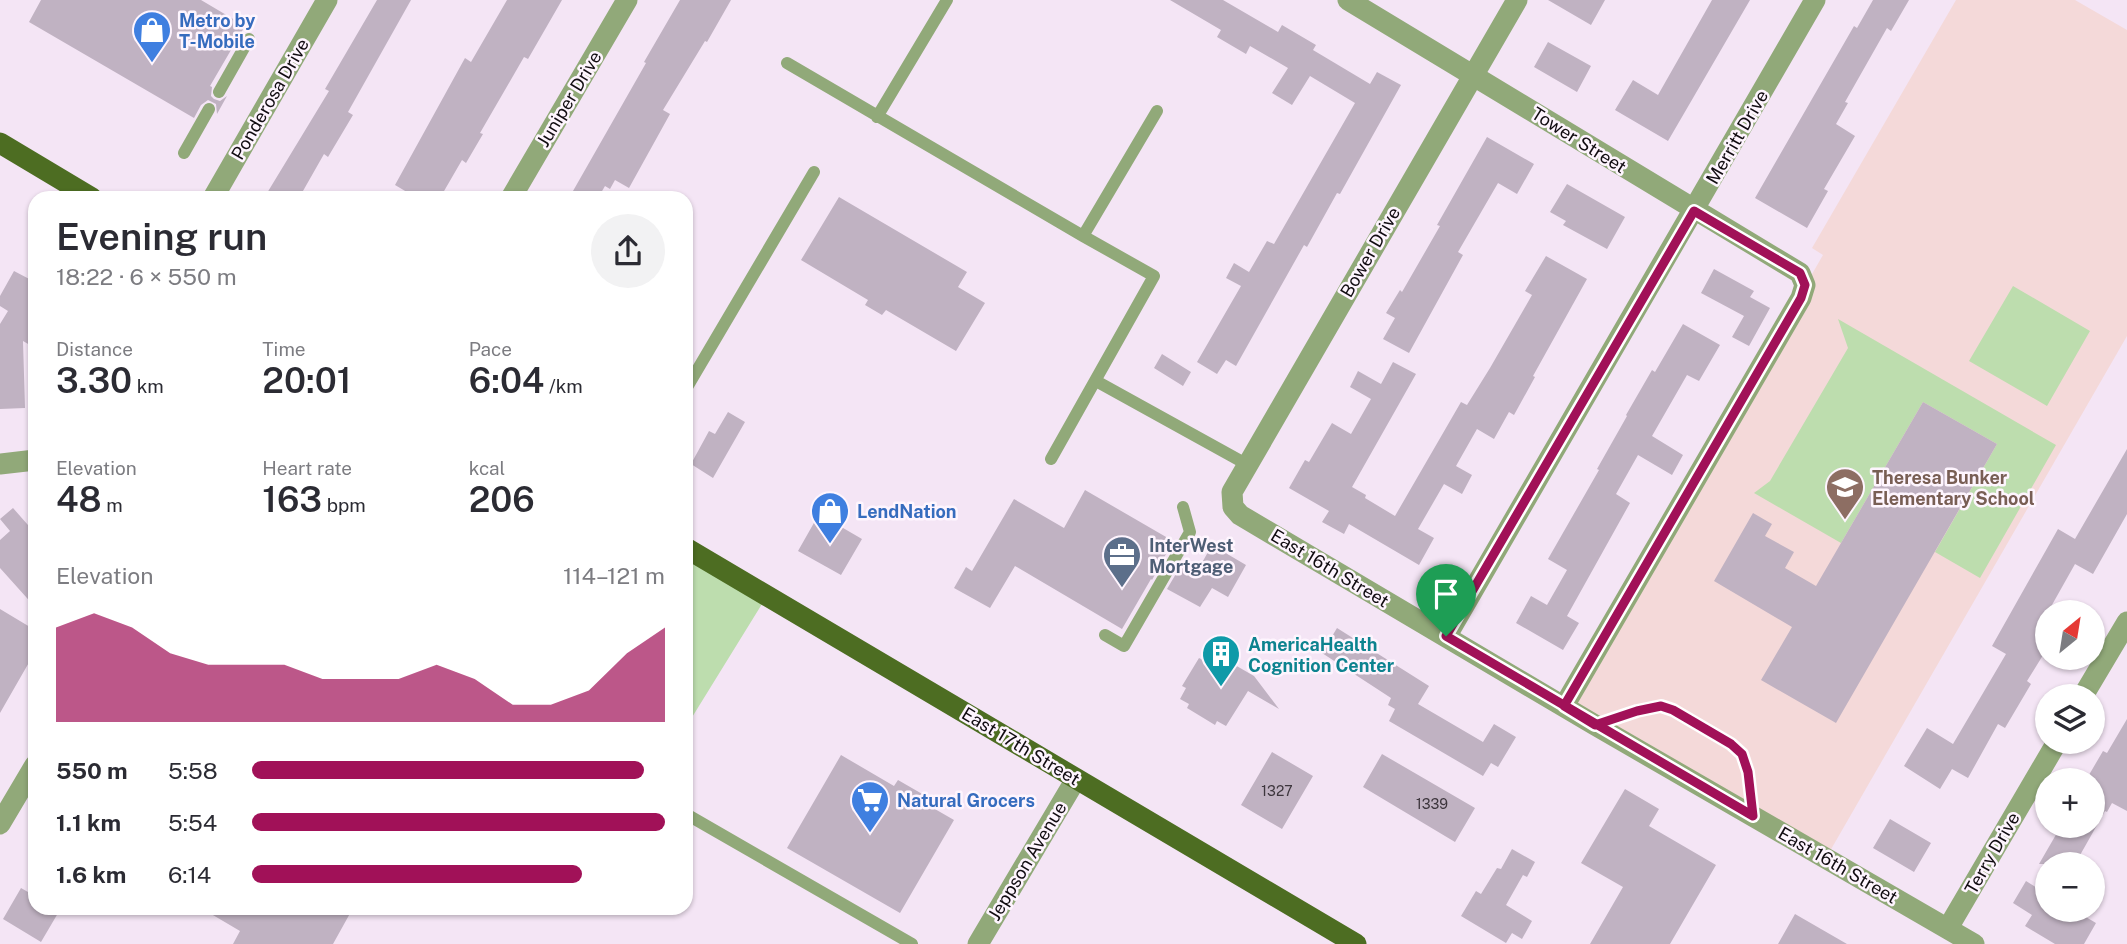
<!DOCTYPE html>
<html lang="en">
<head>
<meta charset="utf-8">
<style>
	body { margin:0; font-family:"Public Sans",sans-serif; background:#f2f2f3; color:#2b2b33; height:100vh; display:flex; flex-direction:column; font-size:26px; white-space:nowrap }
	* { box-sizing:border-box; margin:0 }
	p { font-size:23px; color:#7c7c81 }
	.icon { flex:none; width:38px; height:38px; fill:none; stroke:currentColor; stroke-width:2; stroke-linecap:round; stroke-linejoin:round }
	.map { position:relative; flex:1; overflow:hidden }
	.side { position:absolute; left:28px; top:191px; width:665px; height:724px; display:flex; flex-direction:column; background:#fff; border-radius:21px; box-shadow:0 2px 5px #0004 }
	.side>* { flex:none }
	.needle { width:46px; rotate:30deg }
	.fabs { position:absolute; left:2035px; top:600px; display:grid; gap:14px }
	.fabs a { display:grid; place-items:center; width:70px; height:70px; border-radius:50%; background:#fff; box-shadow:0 2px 5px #0004; font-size:35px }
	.pin { position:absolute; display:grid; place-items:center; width:60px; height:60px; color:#fff; margin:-72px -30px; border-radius:50% 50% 50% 0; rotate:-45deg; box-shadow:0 0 7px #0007 }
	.pin .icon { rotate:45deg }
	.round { display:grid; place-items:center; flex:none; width:74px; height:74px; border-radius:37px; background:#f2f2f3 }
	.overview { display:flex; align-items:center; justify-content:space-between; height:119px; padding:0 28px }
	h1 { font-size:38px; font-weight:600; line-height:52px }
	.stats { display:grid; grid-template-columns:repeat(3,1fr); gap:10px; height:119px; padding:7px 28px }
	.stats div { display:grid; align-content:center }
	.stats b { font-size:35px; font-weight:600 }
	.stats small { font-size:19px; font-weight:400 }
	.stats p { font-size:19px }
	.chart { height:196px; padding:14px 28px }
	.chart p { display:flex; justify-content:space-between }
	.chart svg { width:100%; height:126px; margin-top:7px; fill:#a11158; opacity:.7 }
	ul { padding:0 28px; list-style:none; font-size:23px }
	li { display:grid; grid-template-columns:112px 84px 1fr; align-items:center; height:52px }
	li i { height:18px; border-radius:9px; background:#a11158 }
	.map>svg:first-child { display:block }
	.education { fill:#f4d9d9 }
	.green { fill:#bdddae }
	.building { fill:#c0b2c2 }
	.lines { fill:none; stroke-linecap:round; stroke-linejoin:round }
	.lane { stroke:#91a979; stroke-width:12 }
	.street { stroke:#91a979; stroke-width:21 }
	.primary { stroke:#4d6d22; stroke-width:21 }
	.route-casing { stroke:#fff; stroke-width:14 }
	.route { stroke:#a11158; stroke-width:9 }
	.labels { text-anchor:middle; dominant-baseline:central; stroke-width:5; stroke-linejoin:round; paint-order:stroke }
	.number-label { font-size:14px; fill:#3d363d }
	.shop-label { font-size:18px; font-weight:bold; fill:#366cbe; stroke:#fef5fe; text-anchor:start }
	.street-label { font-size:18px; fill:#110c11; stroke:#fef5fe }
	.education-label { font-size:18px; font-weight:bold; fill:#785e54; stroke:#fef5fe; text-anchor:start }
	.service-label { font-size:18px; font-weight:bold; fill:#4e5e75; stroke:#fef5fe; text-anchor:start }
	.culture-label { font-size:18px; font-weight:bold; fill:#0d838f; stroke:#fef5fe; text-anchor:start }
</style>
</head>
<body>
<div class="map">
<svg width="2127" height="944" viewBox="0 0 2127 944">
	<rect width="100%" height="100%" fill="#f4e5f5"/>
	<path class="education" d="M1956,0H2075L2127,30V336L1826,858L1564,706L1823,255L1812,248Z"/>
	<path class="green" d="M2013,286L2090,331L2047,406L1969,361Z
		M1838,319L2056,445L1980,578L1935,552L1997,444L1923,402L1841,543L1754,493L1770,481L1848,348Z
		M686,548L767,596L686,727Z"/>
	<path class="building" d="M41,0H201L245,26L210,86L212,87L211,96L214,99L220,101L227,96L217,114L216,104L208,100L201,105L194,118L29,22Z
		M377,0H411L348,112L353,115L328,157L324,154L299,198H264L329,91L325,89Z
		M507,0H562L528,59L524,57L480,133L483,134L466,163L462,160L440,198H417L395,185L465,58L471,62Z
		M680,0H731L707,42L705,41L663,110L670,114L629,188L615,180L610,189L605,186L598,198H569L646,63L644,62Z
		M1170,0H1223L1278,32L1282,25L1316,45L1313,50L1370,84L1377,72L1401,85L1340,194L1337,193L1307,247L1304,245L1236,366L1226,360L1217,374L1197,362L1241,286L1226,278L1234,263L1249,272L1267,241L1274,244L1355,103L1310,76L1292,105L1272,93L1288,68L1250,46L1246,54L1217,37L1221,30Z
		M1548,0H1605L1591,25Z
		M1712,0H1750L1668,141L1615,110L1633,80L1658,95Z
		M1873,0H1909L1891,31L1887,28L1845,102L1848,103L1836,124L1855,136L1824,189L1828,191L1807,228L1755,198L1854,26L1857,28Z
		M1548,42L1591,66L1577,92L1534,67Z
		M1487,137L1534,164L1517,194L1498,183L1458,252L1463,255L1409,353L1383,339L1395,318L1386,313L1400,290L1402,292L1440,226L1437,225Z
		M1567,184L1625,217L1607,249L1563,225L1566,221L1550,212Z
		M839,197L967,272L958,287L985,303L956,351L886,310L882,315L865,305L868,300L801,260Z
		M1546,256L1587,279L1533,376L1535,377L1514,415L1509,412L1494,439L1477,429L1456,466L1472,475L1462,494L1444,484L1418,529L1434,538L1419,565L1349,524L1344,534L1322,522L1329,511L1289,488L1305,460L1309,462L1332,423L1351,434L1371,399L1350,387L1358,371L1381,384L1393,362L1416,374L1352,487L1366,495L1365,498L1395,516L1461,402L1467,405L1490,368L1532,295L1525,291Z
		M1714,269L1754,291L1750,297L1770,308L1749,346L1732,337L1744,316L1701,293Z
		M14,271L35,282V348L23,341L25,408L0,409V324L8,311L0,306V296Z
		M1683,324L1720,345L1699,381L1687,375L1652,436L1683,455L1672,475L1638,455L1616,494L1630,503L1567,616L1579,623L1563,650L1516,623L1531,596L1547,605L1567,570L1548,559L1599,470L1597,469L1627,416L1626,415L1652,370L1655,372Z
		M1162,354L1191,372L1183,386L1154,368Z
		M1923,402L1997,444L1836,723L1761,680L1792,627L1714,581L1753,513L1772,524L1765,536L1794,552L1785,568L1816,586Z
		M728,412L745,422L713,478L691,464L709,431L715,434Z
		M2127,449V514L2093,574L2075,564L2048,612V647L2027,681L2031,684L2005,728L1998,724L1968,778L1952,769L1940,789L1904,766L1927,728L1953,744L2006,654L1992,646L2058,529L2075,539Z
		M1085,490L1173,541L1152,580L1151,579L1122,629L1015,566L990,608L954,588L966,567L972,571L1014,499L1064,528Z
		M13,508L35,533V607L0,568V540L10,531L0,519Z
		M819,514L862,539L841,575L798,551Z
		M1212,545L1246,565L1228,597L1212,588L1200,607L1167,589L1180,567L1195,575Z
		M0,609L35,630V652L0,713Z
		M1337,628L1429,686L1418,704L1483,742L1494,724L1516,737L1498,767L1491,763L1483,776L1389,721L1395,709L1388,705L1391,698L1322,653Z
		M1209,650L1254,676L1279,709L1248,691L1226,726L1217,721L1215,725L1187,708L1189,704L1180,699L1186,688L1182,686L1199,658L1203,660Z
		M2127,719V811L2112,803L2107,812L2105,811L2075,864H2039L2061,826H2093V780H2086L2103,751L2107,753Z
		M1272,752L1313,776L1282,829L1241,805Z
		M1382,754L1475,808L1455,842L1363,787Z
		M841,755L894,786L898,780L924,795L921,801L954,820L900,913L787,848Z
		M1625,789L1659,809L1649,826L1716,865L1670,944H1590L1623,887L1581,863Z
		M1890,819L1931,843L1914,872L1873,848Z
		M1512,849L1535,862L1527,877L1523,875L1506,905L1532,921L1522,939L1512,933L1506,943L1461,916L1476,891L1481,894L1497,868L1501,869Z
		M2026,881L2045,893L2048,889V910H2074L2096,923L2084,944H2055L2025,926L2032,915L2013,903Z
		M21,888L35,896V908H61L41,942L3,919Z
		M201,908H353L333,944H233L240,931Z
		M1795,914L1847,944H1778Z"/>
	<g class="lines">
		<path class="lane" d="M787,63L1083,236L1154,276L1051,459
			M219,92L249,39
			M877,117L947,0
			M184,153L209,109
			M1083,236L1157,111
			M1096,381L1248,465
			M686,389L814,172
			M1105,635L1124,646L1190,532L1183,507
			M1595,725L1637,711L1661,706L1673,710L1731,744L1742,754L1748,772L1753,816
			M686,814L912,944"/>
		<path class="street" d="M1348,0L1800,273L1805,285L1801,298L1564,706
			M1517,0L1232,492L1233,507L1240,515L1595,725L1974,944
			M213,198L327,0
			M511,198L627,0
			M0,464L35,460
			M1446,637L1815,0
			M2083,696L2127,622
			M0,824L35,765
			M1948,928L2057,742
			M978,944L1076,779"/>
		<path class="primary" d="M0,143L92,198
			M686,548L1356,944"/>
	</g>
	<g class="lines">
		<defs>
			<path id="route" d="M1446,636L1753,816L1748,772L1742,754L1731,744L1673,710L1661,706L1637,711L1595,725L1564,706L1801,298L1805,285L1800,273L1694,211L1446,636"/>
		</defs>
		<use href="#route" class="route-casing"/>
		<use href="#route" class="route"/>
	</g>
	<defs>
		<symbol id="shop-pin" viewBox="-11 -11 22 30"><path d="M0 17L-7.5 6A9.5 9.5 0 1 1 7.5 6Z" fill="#3f7fe0" stroke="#fef5fe"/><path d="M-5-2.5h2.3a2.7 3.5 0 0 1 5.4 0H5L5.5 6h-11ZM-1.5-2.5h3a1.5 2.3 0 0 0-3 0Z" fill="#fff"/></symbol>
		<symbol id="school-pin" viewBox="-11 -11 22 30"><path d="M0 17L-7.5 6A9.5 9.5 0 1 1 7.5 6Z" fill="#8d6e63" stroke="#fef5fe"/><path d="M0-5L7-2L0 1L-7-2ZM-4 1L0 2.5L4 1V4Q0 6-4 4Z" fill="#fff"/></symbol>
		<symbol id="office-pin" viewBox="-11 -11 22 30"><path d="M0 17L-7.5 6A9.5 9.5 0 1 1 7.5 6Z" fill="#5c6f8a" stroke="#fef5fe"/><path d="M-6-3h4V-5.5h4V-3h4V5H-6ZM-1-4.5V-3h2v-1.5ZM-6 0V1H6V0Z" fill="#fff"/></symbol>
		<symbol id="building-pin" viewBox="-11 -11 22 30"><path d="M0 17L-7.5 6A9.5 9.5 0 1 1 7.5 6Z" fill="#0f9aa8" stroke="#fef5fe"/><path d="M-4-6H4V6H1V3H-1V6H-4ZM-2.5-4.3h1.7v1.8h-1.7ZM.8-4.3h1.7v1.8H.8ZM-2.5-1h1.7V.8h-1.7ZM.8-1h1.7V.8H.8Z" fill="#fff"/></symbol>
		<symbol id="supermarket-pin" viewBox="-11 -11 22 30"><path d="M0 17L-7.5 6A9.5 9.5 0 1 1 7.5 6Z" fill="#3f7fe0" stroke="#fef5fe"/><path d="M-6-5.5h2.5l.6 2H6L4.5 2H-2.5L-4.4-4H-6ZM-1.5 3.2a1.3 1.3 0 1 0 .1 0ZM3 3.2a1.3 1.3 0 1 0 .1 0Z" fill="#fff"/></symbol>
	</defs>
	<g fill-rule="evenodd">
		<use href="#shop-pin" x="130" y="8" width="44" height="60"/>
		<use href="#school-pin" x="1823" y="465" width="44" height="60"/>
		<use href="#shop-pin" x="808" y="489" width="44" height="60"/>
		<use href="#office-pin" x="1100" y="533" width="44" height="60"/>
		<use href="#building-pin" x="1199" y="632" width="44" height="60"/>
		<use href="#supermarket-pin" x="848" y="778" width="44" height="60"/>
	</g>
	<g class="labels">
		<g class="number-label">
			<text x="1277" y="791">1327</text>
			<text x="1432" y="804">1339</text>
		</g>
		<g class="shop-label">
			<text x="179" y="20">Metro by<tspan x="179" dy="21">T-Mobile</tspan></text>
			<text x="857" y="511">LendNation</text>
			<text x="897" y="800">Natural Grocers</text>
		</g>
		<g class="street-label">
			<text transform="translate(270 99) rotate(-60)">Ponderosa Drive</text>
			<text transform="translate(569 99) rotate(-59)">Juniper Drive</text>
			<text transform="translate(1737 137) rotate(-60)">Merritt Drive</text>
			<text transform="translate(1579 140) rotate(32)">Tower Street</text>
			<text transform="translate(1370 252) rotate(-60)">Bower Drive</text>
			<text transform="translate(1330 568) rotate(31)">East 16th Street</text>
			<text transform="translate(1021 746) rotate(31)">East 17th Street</text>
			<text transform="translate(1992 853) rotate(-60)">Terry Drive</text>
			<text transform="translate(1027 861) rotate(-59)">Jeppson Avenue</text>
			<text transform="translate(1838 865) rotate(30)">East 16th Street</text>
		</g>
		<g class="education-label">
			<text x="1872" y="477">Theresa Bunker<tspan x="1872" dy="21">Elementary School</tspan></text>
		</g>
		<g class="service-label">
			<text x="1149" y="545">InterWest<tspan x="1149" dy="21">Mortgage</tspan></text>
		</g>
		<g class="culture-label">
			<text x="1248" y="644">AmericaHealth<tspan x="1248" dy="21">Cognition Center</tspan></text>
		</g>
	</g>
</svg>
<div class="fabs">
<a><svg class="needle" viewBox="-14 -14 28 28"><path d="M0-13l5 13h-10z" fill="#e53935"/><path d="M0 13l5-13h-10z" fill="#7c7c81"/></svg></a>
<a><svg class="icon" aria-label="layers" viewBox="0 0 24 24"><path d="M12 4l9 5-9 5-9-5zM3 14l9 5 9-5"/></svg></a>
<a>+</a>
<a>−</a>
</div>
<div class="pin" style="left:1446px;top:636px;background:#1e9e55"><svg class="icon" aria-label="arrive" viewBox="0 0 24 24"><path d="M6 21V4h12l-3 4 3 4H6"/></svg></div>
<section class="side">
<div class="overview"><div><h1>Evening run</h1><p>18:22 · 6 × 550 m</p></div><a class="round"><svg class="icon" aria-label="share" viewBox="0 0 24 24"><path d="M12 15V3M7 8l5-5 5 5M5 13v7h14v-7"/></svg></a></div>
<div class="stats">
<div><p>Distance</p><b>3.30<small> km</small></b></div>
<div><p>Time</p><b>20:01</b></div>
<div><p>Pace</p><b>6:04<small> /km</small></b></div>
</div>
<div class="stats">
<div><p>Elevation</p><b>48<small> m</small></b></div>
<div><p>Heart rate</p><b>163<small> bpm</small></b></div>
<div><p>kcal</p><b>206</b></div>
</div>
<div class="chart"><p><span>Elevation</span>114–121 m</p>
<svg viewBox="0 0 160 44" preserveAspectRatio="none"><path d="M0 44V11L10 6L20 11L30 20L40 24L50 24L60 24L70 29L80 29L90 29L100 24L110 29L120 38L130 38L140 33L150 20L160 11V44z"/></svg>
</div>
<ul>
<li><b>550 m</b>5:58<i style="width:95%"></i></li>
<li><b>1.1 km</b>5:54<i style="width:100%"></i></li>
<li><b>1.6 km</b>6:14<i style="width:80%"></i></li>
</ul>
</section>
</div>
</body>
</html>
